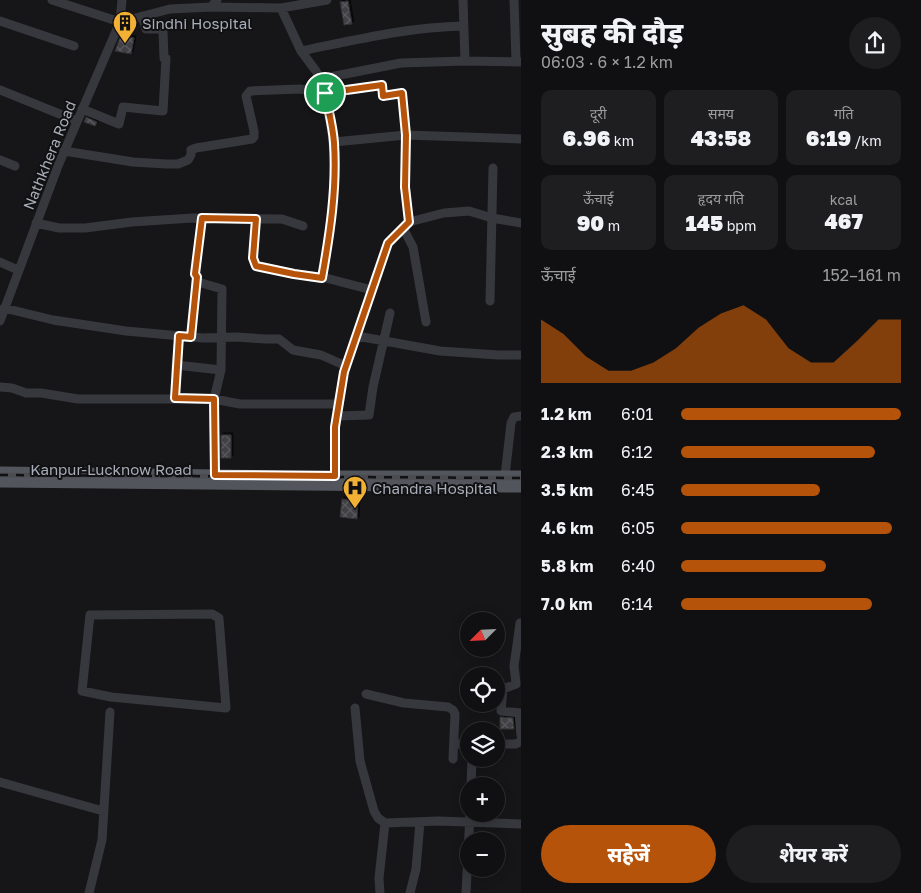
<!DOCTYPE html>
<html lang="hi">
<head>
<meta charset="utf-8">
<style>
	body { margin:0; font-family:"Golos Text","Noto Sans Devanagari",sans-serif; background:#1e1e20; color:#f1f3f6; height:100vh; display:flex; flex-direction:column; font-size:19px; white-space:nowrap }
	* { box-sizing:border-box; margin:0 }
	p { font-size:16px; color:#9c9d9f }
	.icon { flex:none; width:28px; height:28px; fill:none; stroke:currentColor; stroke-width:2; stroke-linecap:round; stroke-linejoin:round }
	.map { position:relative; flex:1; overflow:hidden }
	.drawer { display:flex; flex-direction:column; background:#101012; width:400px }
	.drawer>* { flex:none }
	.needle { width:32px; rotate:246deg }
	.buttons { position:absolute; left:460px; top:612px; display:grid; gap:10px }
	.buttons a { display:grid; place-items:center; width:45px; height:45px; border-radius:50%; background:#101012; box-shadow:0 2px 12px #0003,0 0 0 1px #303032; font-size:25px }
	.pin { position:absolute; display:grid; place-items:center; width:42px; height:42px; color:#fff; margin:-21px; border:2px solid #fff; border-radius:50%; box-shadow:0 1px 5px #0007 }
	.round { display:grid; place-items:center; flex:none; width:52px; height:52px; border-radius:26px; background:#1e1e20 }
	.summary { display:flex; align-items:center; justify-content:space-between; height:85px; padding:0 20px }
	h1 { font-size:28px; font-weight:800; line-height:38px }
	.metrics { display:grid; grid-template-columns:repeat(3,1fr); gap:8px; height:85px; padding:5px 20px }
	.metrics div { display:grid; align-content:center; border-radius:10px; background:#1e1e20; text-align:center }
	.metrics b { font-size:21px; font-weight:800 }
	.metrics small { font-size:14px; font-weight:400 }
	.metrics p { font-size:14px }
	.chart { height:140px; padding:10px 20px }
	.chart p { display:flex; justify-content:space-between }
	.chart svg { width:100%; height:90px; margin-top:5px; fill:#b45309; opacity:.7 }
	.primary-button { display:flex; gap:10px; margin-top:auto; padding:10px 20px }
	.primary-button a { flex:1; height:58px; border-radius:30px; background:#b45309; color:#fff; font-size:20px; font-weight:800; line-height:58px; text-align:center }
	.primary-button a+a { background:#1e1e20; color:#f1f3f6 }
	ul { padding:0 20px; list-style:none; font-size:16px }
	li { display:grid; grid-template-columns:80px 60px 1fr; align-items:center; height:38px }
	li i { height:12px; border-radius:6px; background:#b45309 }
	main { display:flex; flex:1; min-height:0 }
	.map>svg:first-child { display:block }
	.building { fill:url(#building-cross-hatch); stroke:#303034; filter:url(#shadow) }
	.lines { fill:none; stroke-linecap:round; stroke-linejoin:round }
	.minor { stroke:#37383d; stroke-width:9 }
	.major { stroke:#53555c; stroke-width:11 }
	.rail-casing { stroke:#4a4c52; stroke-width:4.5 }
	.rail { stroke:#111113; stroke-width:2.5; stroke-dasharray:8; stroke-linecap:butt }
	.route-casing { stroke:#fff; stroke-width:10 }
	.route { stroke:#b45309; stroke-width:6 }
	.labels { text-anchor:middle; dominant-baseline:central; stroke-width:4; stroke-linejoin:round; paint-order:stroke }
	.poi-label { font-size:15px; fill:#a8adb8; stroke:#111113; text-anchor:start }
	.street-label { font-size:15px; fill:#a8adb8; stroke:#111113 }
</style>
</head>
<body>
<main>
<div class="map">
<svg width="521" height="893" viewBox="0 0 521 893">
	<defs>
		<pattern id="building-cross-hatch" width="8" height="8" patternUnits="userSpaceOnUse" patternTransform="scale(1.25)"><rect width="8" height="8" fill="#404145"/><path d="M0 0l8 8M0 8l8-8" fill="none" stroke="#595a5e"/></pattern>
		<filter id="shadow"><feDropShadow dx="2" dy="-2" stdDeviation="0" flood-color="#0009"/></filter>
	</defs>
	<rect width="100%" height="100%" fill="#161618"/>
	<path class="building" d="M348,1L352,24L344,25L340,2Z
		M121,35L134,38L131,54L115,51Z
		M86,117L97,122L95,126L84,122Z
		M221,435H231V458H221Z
		M352,498L358,499L357,519L340,517L342,499L352,500Z
		M500,717L513,718L514,729H500Z"/>
	<g class="lines">
		<path class="minor" d="M52,0L120,22L170,9L211,7L217,0
			M463,0L465,61
			M514,0L516,61
			M211,7L281,8L327,0
			M281,8L301,51L316,71L320,79L401,63L465,61L521,62
			M0,21L74,46
			M301,51C355,40 408,27 463,26
			M320,79C342,146 335,209 322,277
			M0,90L77,121
			M82,109L119,124L123,107L163,111L166,58H164L163,32L161,29H146L142,16
			M334,142L406,135L521,139
			M64,151L133,162L166,164H178L188,160L191,155V150L196,148L252,139L254,137V131L246,96L250,91L300,89L325,93L382,85L383,96L402,93L406,135L405,187L409,222L388,243L344,372L335,427V476
			M0,160L15,166
			M202,218L195,274L198,282L222,289L221,370L214,399L215,475
			M256,219L253,258L256,265L294,274L322,277L372,290
			M409,222L444,213L469,211L492,218L521,223
			M36,223L59,228H85L132,222L192,218L282,219L303,226
			M403,228L413,247L426,322
			M0,262L18,270
			M490,301L493,168
			M4,308L53,320L126,331L203,338L236,337L265,339H279L293,350L321,355L346,366
			M0,321L58,166L120,22L122,0
			M357,336L440,351L498,355H521
			M191,337L197,277
			M176,365L179,336
			M0,387L12,388L26,393H41L78,399H214L240,404H339
			M175,398L176,365L221,370
			M337,416L369,415L373,387L390,313
			M505,476L511,423L514,417L521,416
			M212,614L219,618L226,708L111,697L82,691L90,615Z
			M520,623L514,666L516,684L503,689L501,711L521,713
			M366,694L404,703L448,707L453,710L455,714L453,759
			M355,708L360,761L374,811L378,818L385,823L438,821L521,824
			M519,713L521,735
			M454,744H469
			M496,744H516L521,741
			M0,782L103,811
			M471,786L472,759
			M89,893L102,840L110,712
			M380,893L379,878L385,823
			M410,893L416,869L420,822
			M466,893L470,814"/>
		<path class="major" d="M0,472L286,476H521
			M0,482L521,487"/>
		<defs>
			<path id="rail" d="M0,475L521,478"/>
		</defs>
		<use href="#rail" class="rail-casing"/>
		<use href="#rail" class="rail"/>
	</g>
	<g class="lines">
		<defs>
			<path id="route" d="M382,85L383,96L402,93L406,135L405,187L409,222L388,243L344,372L335,427V476L215,475L214,399L175,398L179,336L191,337L197,277L195,274L202,218L256,219L253,258L256,266L294,274L322,278C330,233 337,188 334,143C333,126 328,109 325,93Z"/>
		</defs>
		<use href="#route" class="route-casing"/>
		<use href="#route" class="route"/>
	</g>
	<defs>
		<symbol id="building-pin" viewBox="-11 -11 22 30"><path d="M0 17L-7.5 6A9.5 9.5 0 1 1 7.5 6Z" fill="#f2b134" stroke="#111113"/><path d="M-4-6H4V6H1V3H-1V6H-4ZM-2.5-4.3h1.7v1.8h-1.7ZM.8-4.3h1.7v1.8H.8ZM-2.5-1h1.7V.8h-1.7ZM.8-1h1.7V.8H.8Z" fill="#111"/></symbol>
		<symbol id="hospital-pin" viewBox="-11 -11 22 30"><path d="M0 17L-7.5 6A9.5 9.5 0 1 1 7.5 6Z" fill="#f2b134" stroke="#111113"/><path d="M-5-5h3v3.5h4V-5h3V5h-3V1.5h-4V5h-3Z" fill="#111"/></symbol>
	</defs>
	<g fill-rule="evenodd">
		<use href="#building-pin" x="111" y="9" width="28" height="38"/>
		<use href="#hospital-pin" x="341" y="474" width="28" height="38"/>
	</g>
	<g class="labels">
		<g class="poi-label">
			<text x="142" y="23">Sindhi Hospital</text>
			<text x="372" y="488">Chandra Hospital</text>
		</g>
		<g class="street-label">
			<text transform="translate(49 155) rotate(-68)">Nathkhera Road</text>
			<text x="111" y="469">Kanpur-Lucknow Road</text>
		</g>
	</g>
</svg>
<div class="buttons">
<a><svg class="needle" viewBox="-14 -14 28 28"><path d="M0-13l5 13h-10z" fill="#e53935"/><path d="M0 13l5-13h-10z" fill="#9c9d9f"/></svg></a>
<a><svg class="icon" aria-label="locate" viewBox="0 0 24 24"><circle cx="12" cy="12" r="6"/><path d="M12 2v4M12 18v4M2 12h4M18 12h4"/></svg></a>
<a><svg class="icon" aria-label="layers" viewBox="0 0 24 24"><path d="M12 4l9 5-9 5-9-5zM3 14l9 5 9-5"/></svg></a>
<a>+</a>
<a>−</a>
</div>
<div class="pin" style="left:325px;top:93px;background:#1e9e55"><svg class="icon" aria-label="arrive" viewBox="0 0 24 24"><path d="M6 21V4h12l-3 4 3 4H6"/></svg></div>
</div>
<section class="drawer">
<div class="summary"><div><h1>सुबह की दौड़</h1><p>06:03 · 6 × 1.2 km</p></div><a class="round"><svg class="icon" aria-label="share" viewBox="0 0 24 24"><path d="M12 15V3M7 8l5-5 5 5M5 13v7h14v-7"/></svg></a></div>
<div class="metrics">
<div><p>दूरी</p><b>6.96<small> km</small></b></div>
<div><p>समय</p><b>43:58</b></div>
<div><p>गति</p><b>6:19<small> /km</small></b></div>
</div>
<div class="metrics">
<div><p>ऊँचाई</p><b>90<small> m</small></b></div>
<div><p>हृदय गति</p><b>145<small> bpm</small></b></div>
<div><p>kcal</p><b>467</b></div>
</div>
<div class="chart"><p><span>ऊँचाई</span>152–161 m</p>
<svg viewBox="0 0 160 44" preserveAspectRatio="none"><path d="M0 44V13L10 20L20 31L30 38L40 38L50 34L60 27L70 17L80 10L90 6L100 13L110 27L120 34L130 34L140 24L150 13L160 13V44z"/></svg>
</div>
<ul>
<li><b>1.2 km</b>6:01<i style="width:100%"></i></li>
<li><b>2.3 km</b>6:12<i style="width:88%"></i></li>
<li><b>3.5 km</b>6:45<i style="width:63%"></i></li>
<li><b>4.6 km</b>6:05<i style="width:96%"></i></li>
<li><b>5.8 km</b>6:40<i style="width:66%"></i></li>
<li><b>7.0 km</b>6:14<i style="width:87%"></i></li>
</ul>
<div class="primary-button"><a>सहेजें</a><a>शेयर करें</a></div>
</section>
</main>
</body>
</html>
